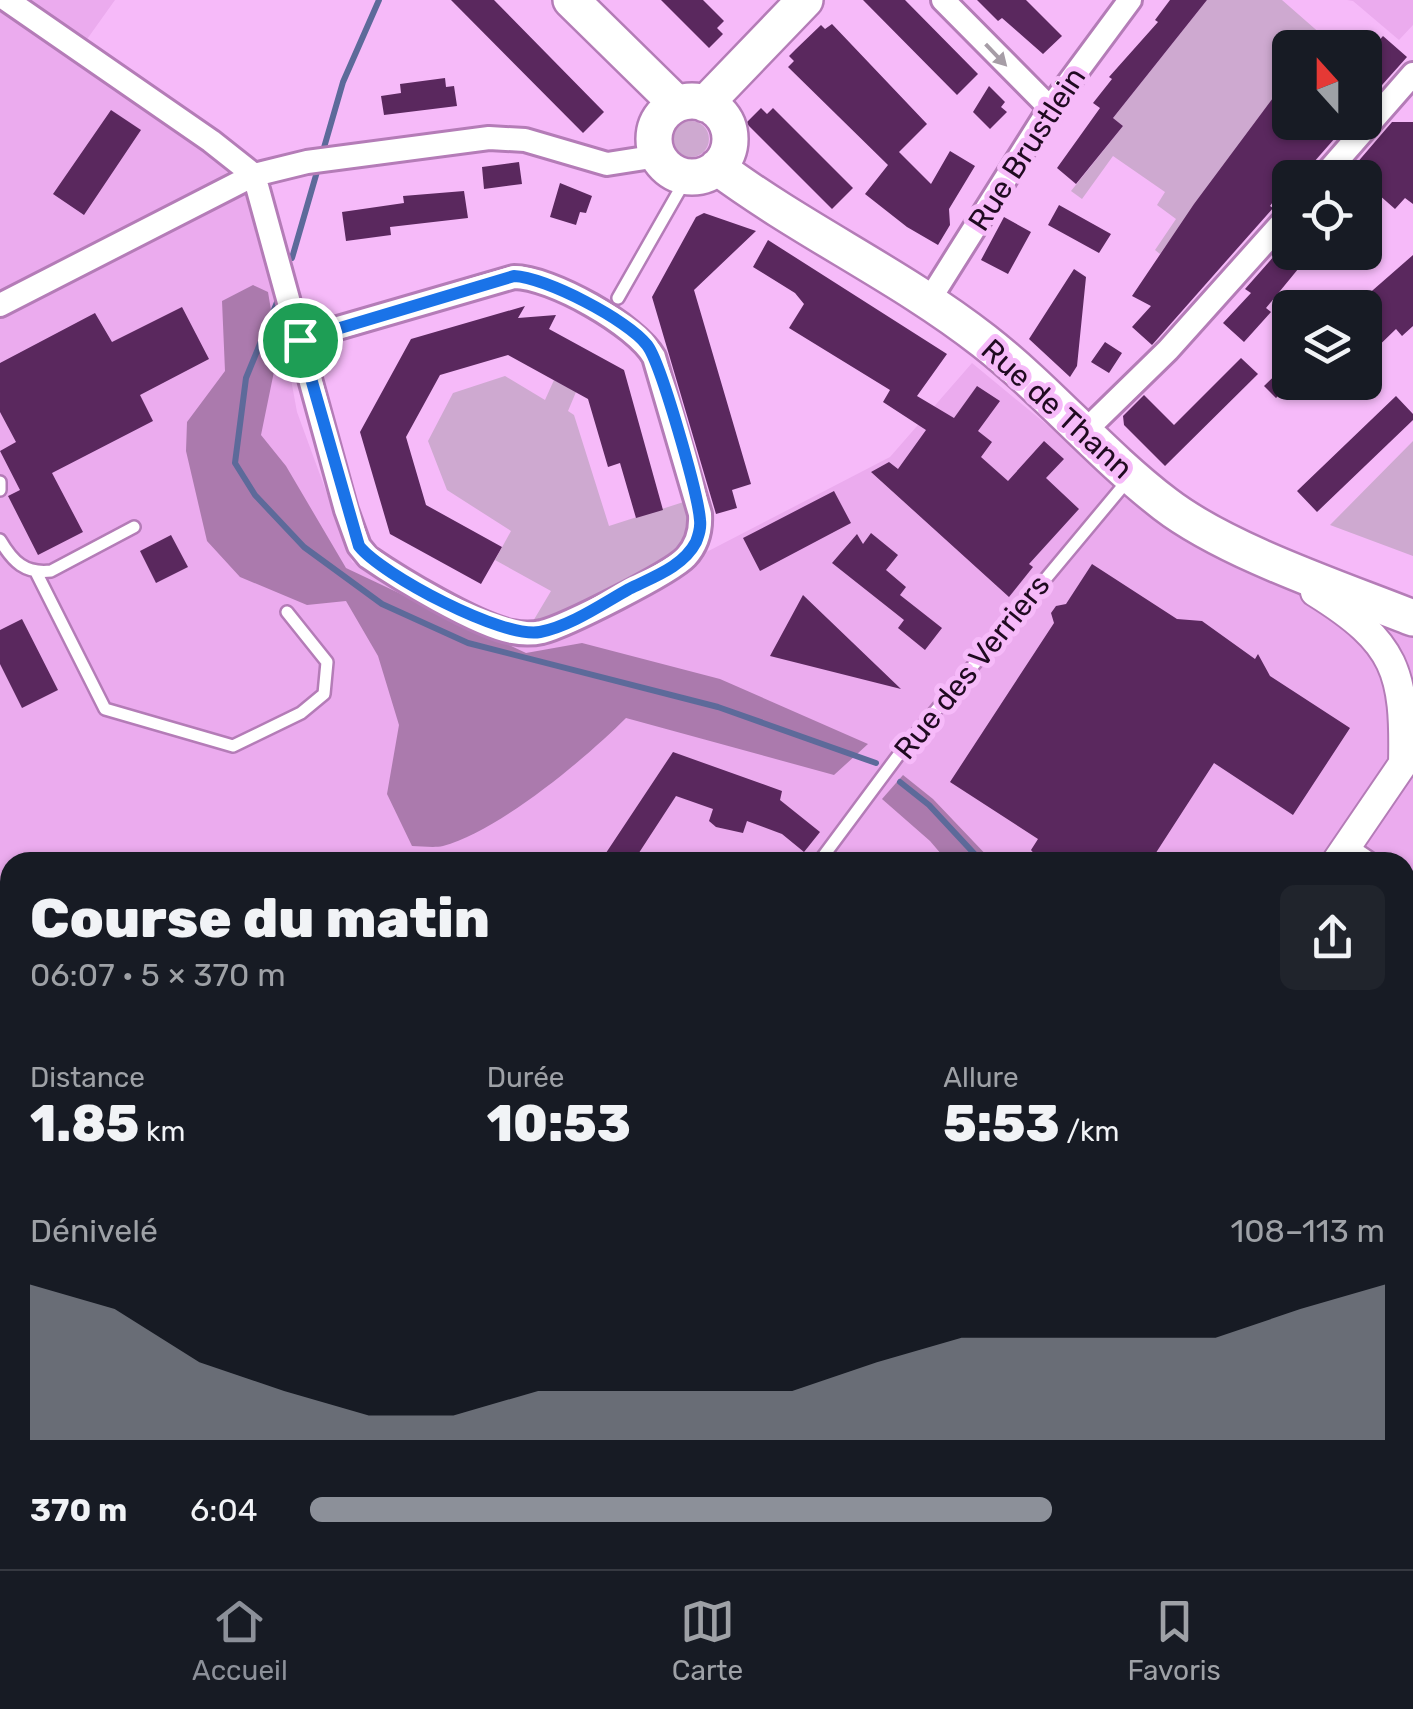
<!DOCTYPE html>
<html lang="fr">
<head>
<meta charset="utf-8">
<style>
	body { margin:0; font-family:Rubik,sans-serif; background:#20242c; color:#f1f3f6; height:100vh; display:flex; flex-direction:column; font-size:38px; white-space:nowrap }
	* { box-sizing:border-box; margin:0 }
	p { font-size:32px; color:#9ea1a6 }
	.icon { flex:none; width:55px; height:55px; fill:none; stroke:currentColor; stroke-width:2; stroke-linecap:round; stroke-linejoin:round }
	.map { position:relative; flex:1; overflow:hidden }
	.side { position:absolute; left:0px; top:852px; width:1415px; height:718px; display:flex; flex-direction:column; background:#171b24; border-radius:30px 30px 0 0; box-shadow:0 2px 8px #0004 }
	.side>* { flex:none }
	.needle { width:65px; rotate:339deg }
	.controls { position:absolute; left:1272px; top:30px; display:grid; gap:20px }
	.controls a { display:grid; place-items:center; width:110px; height:110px; border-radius:15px; background:#171b24; box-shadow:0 2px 8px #0004; font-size:50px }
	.pin { position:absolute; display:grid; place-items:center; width:85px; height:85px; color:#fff; margin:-42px; border:5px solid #fff; border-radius:50%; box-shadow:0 2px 10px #0007 }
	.round { display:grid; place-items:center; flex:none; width:105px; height:105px; border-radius:15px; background:#20242c }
	.head { display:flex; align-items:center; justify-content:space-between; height:170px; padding:0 30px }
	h1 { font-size:55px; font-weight:800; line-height:75px }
	.figures { display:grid; grid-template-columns:repeat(3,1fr); gap:15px; height:170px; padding:10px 30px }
	.figures div { display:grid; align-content:center }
	.figures b { font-size:50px; font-weight:800 }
	.figures small { font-size:28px; font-weight:400 }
	.figures p { font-size:28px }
	.chart { height:280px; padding:20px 30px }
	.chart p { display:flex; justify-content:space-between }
	.chart svg { width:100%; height:180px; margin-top:10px; fill:#8c9099; opacity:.7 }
	ul { padding:0 30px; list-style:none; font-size:32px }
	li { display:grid; grid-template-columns:160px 120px 1fr; align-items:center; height:75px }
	li i { height:25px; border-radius:12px; background:#8c9099 }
	.menu { display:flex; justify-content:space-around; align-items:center; height:140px; border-top:2px solid #363941; background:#171b24; font-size:28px; color:#9ea1a6 }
	.menu a { display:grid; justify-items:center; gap:5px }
	.menu .on { color:#8c9099 }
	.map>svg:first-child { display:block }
	.built { fill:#ebabee }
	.green { fill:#cea9d0 }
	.forest { fill:#ab7aad }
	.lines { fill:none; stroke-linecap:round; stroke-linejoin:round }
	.stream { stroke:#5d6a9a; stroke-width:6 }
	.building { fill:#5a285e }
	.service-casing { stroke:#b47cb7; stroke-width:16 }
	.minor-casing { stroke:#b47cb7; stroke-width:28 }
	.tertiary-casing { stroke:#b47cb7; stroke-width:32 }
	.primary-casing { stroke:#b47cb7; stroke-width:40 }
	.service { stroke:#fff; stroke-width:11 }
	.minor { stroke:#fff; stroke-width:22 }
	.tertiary { stroke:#fff; stroke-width:28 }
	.primary { stroke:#fff; stroke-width:35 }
	.tram { stroke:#462948; stroke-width:2.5 }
	.rail-casing { stroke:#462948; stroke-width:10 }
	.rail { stroke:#f6baf9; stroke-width:6; stroke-dasharray:19; stroke-linecap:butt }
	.oneway { fill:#a69da6 }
	.route-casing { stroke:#fff; stroke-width:20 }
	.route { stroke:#1a73e8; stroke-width:12 }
	.labels { text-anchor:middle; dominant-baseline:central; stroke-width:10; stroke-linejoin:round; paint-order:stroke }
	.street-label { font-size:30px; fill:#200a21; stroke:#f6baf9 }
</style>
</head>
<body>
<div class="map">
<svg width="1413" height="1569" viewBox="0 0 1413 1569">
	<rect width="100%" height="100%" fill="#f6baf9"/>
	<path class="built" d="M0,0H115L75,56L240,177L263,227L297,412L352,562L525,646L890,457L972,363L1120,485L1413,617V1349H1405V862H10V1151L0,1149Z
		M1347,0H1413V25L1399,40L1353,1Z
		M0,1186L10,1187V1560H1173L1178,1569H0Z"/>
	<path class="green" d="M1207,0H1282L1322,35L1312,47L1290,48V75L1160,254L1155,250L1176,219L1157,205L1165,192L1113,156L1082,199L1071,191L1123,126L1113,118Z
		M673 139a18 18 0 1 1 36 0a18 18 0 1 1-36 0Z
		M505,376L545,400L554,380L576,392L568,411L574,415L609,526L696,498L693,546L526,633L551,591L495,560L511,531L447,490L428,441L453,393Z
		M1413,441V556L1330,525Z
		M0,1284L10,1285V1560H91L89,1569H0Z"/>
	<path class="forest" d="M253,285L268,292L278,352L261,435L286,466L346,568L526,653L582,643L720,679L868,744L834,775L626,718C585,759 499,831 443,846C434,848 421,846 412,846L387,794L399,725L378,656L346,601L307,605L240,577L207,541L186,451L187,422L225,371L222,301Z
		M903,775L933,799L993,862H948L930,841L882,799Z"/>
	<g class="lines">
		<path class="stream" d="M292,258L343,82L379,0
			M278,300L246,378L235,463L255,495L304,547L382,604L468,643L718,707L876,763
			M900,782L929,805L982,862
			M1175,1560L1181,1569"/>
	</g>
	<path class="building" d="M451,0H494L604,112L583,133Z
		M661,0H703L724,21L717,28L723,34L709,48Z
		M863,0H905L978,74L957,95Z
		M977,0H1026L1062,36L1043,54L1002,18L998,21Z
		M1170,0H1207L1113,118L1123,126L1076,184L1057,168L1100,108L1093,103L1112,79L1109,77L1158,22L1155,20Z
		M832,24L927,124L899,152L931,184L950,151L975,166L949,209L950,225L938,245L907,227L865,194L888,165L788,67L794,61L789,56L796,49L821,25L825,29Z
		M1383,36L1407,57L1374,94L1365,86V56Z
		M1290,75V104L1274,122H1349L1300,178H1290L1270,206L1273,208L1152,345L1132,327L1151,306L1132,296L1194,204Z
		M445,78L446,87L454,86L457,106L384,115L381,96L401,93L400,84Z
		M989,86L1005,102L1001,107L1007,112L990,129L973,112Z
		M761,108L767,114L773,108L853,188L832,209L746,123Z
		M111,110L141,130L84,215L53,194Z
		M1392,122H1413V204L1405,198L1395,209L1370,187L1379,178H1344Z
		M519,162L522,184L484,189L482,167Z
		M560,183L592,196L586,213L580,212L576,225L550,217Z
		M464,191L468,218L390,227L391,235L346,241L342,212L404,203L403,196Z
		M1059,205L1111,234L1099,253L1048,225Z
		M704,213L756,231L694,290L751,484L732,490L737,508L716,514L652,297L696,217Z
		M1004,217L1031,232L1008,274L981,260Z
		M1290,238V252H1312L1266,308L1271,312L1244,342L1223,323L1251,293L1245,289Z
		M768,240L947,354L917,396L954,418L977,386L1000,401L978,431L992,442L981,457L1008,481L1044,441L1064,459L1046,478L1079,509L1029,564L1033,567L1009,597L871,472L889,462L898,469L926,430L883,402L890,390L789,328L804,304L795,293L753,267Z
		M1413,255V326L1402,336L1396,329L1365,359V297Z
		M1074,269L1086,277L1077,366L1070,377L1029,339Z
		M525,306L518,318L556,315L549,329L624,370L663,510L636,518L620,463L608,467L588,399L508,355L440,375L406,437L426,505L502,547L481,584L390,534L360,432L411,339Z
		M182,307L209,359L140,395L153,421L52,473L83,532L38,555L8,496L20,490L0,451L16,442L0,412V363L95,313L112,342Z
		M1105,342L1122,353L1109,373L1091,362Z
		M1241,358L1258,374L1165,466L1124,425L1123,416L1144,395L1174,425Z
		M1290,361V384L1276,398L1264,386Z
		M1396,396L1413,414V420L1317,512L1297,491Z
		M834,491L851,523L760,571L743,538Z
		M871,533L898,555L886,570L906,587L900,595L942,628L925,650L898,628L904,620L832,563L857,534L863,544Z
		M171,535L188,567L156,583L140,551Z
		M1092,564L1177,619L1202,621L1255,659L1258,654L1270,676L1350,728L1293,815L1214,763L1150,862H1041L1031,850L1038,839L950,782L1054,623L1051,613L1056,606L1066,604Z
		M803,595L901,689L770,656Z
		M22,619L58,690L22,708L0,664V630Z
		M673,752L782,791L780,800L820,832L804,852L782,834L747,821L743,833L716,827L709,821L713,809L676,796L633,862H600Z"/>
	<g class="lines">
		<defs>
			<path id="service" d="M618,298L687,177
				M0,482V490
				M0,540C13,562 25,574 51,571L134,527
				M36,572L105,709L233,746L301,713L324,694L327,662L287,612
				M1351,845L1376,862
				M819,862L897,757L1128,480
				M1405,883L1413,905
				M1405,923L1413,908
				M1405,1069L1413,1072
				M0,1298L10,1299
				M332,1560L335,1569"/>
			<path id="minor" d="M7,0L211,141L254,175L307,162L489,138L525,140L607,164L658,156
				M943,0L1050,108
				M1322,178L1413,74
				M928,302L1050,108L1130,0
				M0,305L254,175L346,510L359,546L368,557C400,579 476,625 512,632C522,634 533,634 542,632C566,626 671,573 686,557C697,545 701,530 700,514L654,357C636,325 551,277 514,277L300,339
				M1084,432L1168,350L1290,214
				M816,1569L834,1560"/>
			<path id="tertiary" d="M1315,592C1397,643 1405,672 1403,764
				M1336,862L1411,752
				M1405,1500V1526
				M1279,1569L1293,1560"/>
			<path id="primary" d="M571,0L677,104
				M654 139a38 38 0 1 1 76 0a38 38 0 1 1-76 0Z
				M705,104L805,0
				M717,167C803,231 901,276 984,341C1048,391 1101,455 1165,504C1226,551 1340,589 1413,618"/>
		</defs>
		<use href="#service" class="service-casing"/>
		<use href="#minor" class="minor-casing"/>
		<use href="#tertiary" class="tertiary-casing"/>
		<use href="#primary" class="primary-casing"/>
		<use href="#service" class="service"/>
		<use href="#minor" class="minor"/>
		<use href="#tertiary" class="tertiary"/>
		<use href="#primary" class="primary"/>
		<path class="tram" d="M0,1240L10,1241
			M0,1261H10
			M1405,1410L1413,1411"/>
		<defs>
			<path id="rail" d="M0,1220L10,1221
				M1405,1381L1413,1382"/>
		</defs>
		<use href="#rail" class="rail-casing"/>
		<use href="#rail" class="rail"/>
	</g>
	<defs><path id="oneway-solid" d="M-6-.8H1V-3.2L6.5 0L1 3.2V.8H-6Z" transform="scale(2.5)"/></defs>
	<use class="oneway" href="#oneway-solid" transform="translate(996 55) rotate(46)"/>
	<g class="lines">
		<defs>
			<path id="route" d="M514,276C545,277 628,320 647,345C661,363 698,494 700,520C701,528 699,534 696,542C683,567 653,577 629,589C602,604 571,626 540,632C503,639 382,575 359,546L300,340Z"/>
		</defs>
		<use href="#route" class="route-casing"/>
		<use href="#route" class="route"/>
	</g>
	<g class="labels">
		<g class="street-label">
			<text transform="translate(1027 149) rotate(-57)">Rue Brustlein</text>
			<text transform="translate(1057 409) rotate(42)">Rue de Thann</text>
			<text transform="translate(972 667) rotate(-51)">Rue des Verriers</text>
		</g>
	</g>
</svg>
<div class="controls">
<a><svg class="needle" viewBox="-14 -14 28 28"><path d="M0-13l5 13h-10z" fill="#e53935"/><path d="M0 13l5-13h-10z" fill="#9ea1a6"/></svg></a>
<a><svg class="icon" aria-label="locate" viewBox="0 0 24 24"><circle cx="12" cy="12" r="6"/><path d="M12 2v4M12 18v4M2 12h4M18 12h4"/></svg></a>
<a><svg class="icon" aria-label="layers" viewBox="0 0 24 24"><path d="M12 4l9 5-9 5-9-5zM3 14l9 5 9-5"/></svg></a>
</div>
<div class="pin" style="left:300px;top:340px;background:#1e9e55"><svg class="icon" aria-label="arrive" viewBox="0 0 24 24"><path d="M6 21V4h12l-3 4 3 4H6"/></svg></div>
<section class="side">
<div class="head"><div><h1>Course du matin</h1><p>06:07 · 5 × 370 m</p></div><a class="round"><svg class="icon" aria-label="share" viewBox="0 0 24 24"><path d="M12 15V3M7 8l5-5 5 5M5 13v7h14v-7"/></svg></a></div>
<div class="figures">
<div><p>Distance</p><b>1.85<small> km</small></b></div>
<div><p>Durée</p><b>10:53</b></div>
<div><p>Allure</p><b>5:53<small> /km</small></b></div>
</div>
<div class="chart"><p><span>Dénivelé</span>108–113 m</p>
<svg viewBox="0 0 160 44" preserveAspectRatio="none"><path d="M0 44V6L10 12L20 25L30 32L40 38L50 38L60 32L70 32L80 32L90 32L100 25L110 19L120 19L130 19L140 19L150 12L160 6V44z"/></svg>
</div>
<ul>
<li><b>370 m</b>6:04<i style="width:69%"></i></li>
</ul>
</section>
</div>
<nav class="menu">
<a class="on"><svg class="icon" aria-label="home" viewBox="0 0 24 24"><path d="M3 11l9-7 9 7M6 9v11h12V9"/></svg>Accueil</a>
<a><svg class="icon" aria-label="map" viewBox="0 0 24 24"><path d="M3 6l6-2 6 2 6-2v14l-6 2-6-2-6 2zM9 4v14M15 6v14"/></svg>Carte</a>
<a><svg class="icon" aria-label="saved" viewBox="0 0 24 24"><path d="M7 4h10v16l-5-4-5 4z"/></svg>Favoris</a>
</nav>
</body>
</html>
